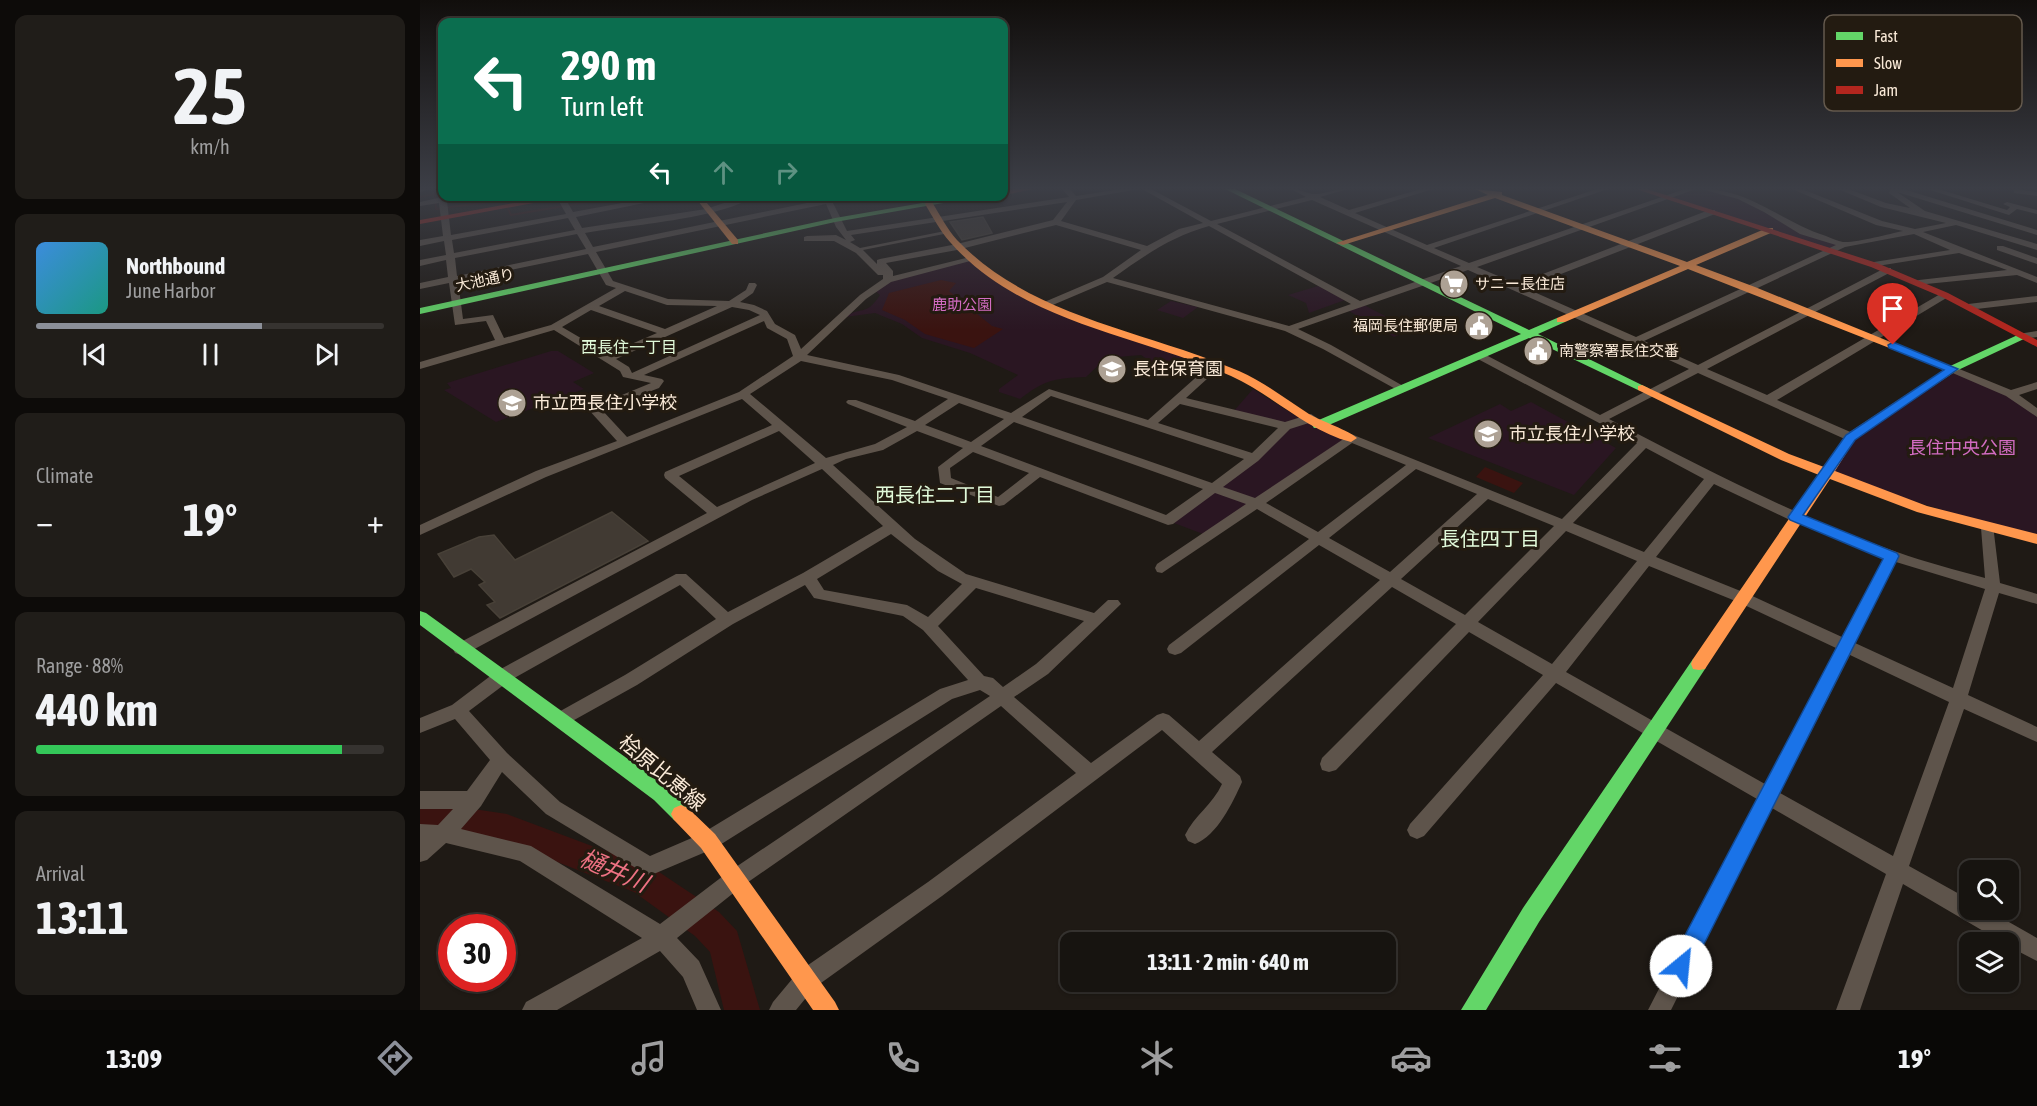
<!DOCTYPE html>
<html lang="en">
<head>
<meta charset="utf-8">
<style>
  :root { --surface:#171410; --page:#201d19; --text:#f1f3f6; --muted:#9e9e9f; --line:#363330; --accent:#8c9099 }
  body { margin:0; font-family:"Asap Condensed","Noto Sans JP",sans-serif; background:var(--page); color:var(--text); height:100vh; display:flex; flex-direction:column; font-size:22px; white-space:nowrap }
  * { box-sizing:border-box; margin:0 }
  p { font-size:20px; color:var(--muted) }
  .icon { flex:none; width:33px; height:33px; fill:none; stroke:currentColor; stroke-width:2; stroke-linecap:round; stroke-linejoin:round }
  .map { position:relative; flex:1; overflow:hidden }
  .drawer { display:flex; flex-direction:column; gap:15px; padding:15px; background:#0d0b09; width:420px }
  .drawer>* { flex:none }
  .hud { position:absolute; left:18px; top:18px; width:570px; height:183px; border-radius:12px; box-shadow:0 2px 4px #0004,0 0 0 2px var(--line); background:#0b6e4f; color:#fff; overflow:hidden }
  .fabs { position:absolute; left:1539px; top:860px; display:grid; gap:12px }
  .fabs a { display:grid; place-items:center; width:60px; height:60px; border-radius:12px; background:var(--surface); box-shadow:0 2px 4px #0004,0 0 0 2px var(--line); font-size:30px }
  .speed { position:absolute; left:18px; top:914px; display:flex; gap:12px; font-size:30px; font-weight:700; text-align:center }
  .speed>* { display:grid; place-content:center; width:78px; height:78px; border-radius:50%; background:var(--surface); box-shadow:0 2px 4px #0004,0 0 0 2px var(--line); line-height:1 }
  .speed .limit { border:9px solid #d22; background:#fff; color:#111 }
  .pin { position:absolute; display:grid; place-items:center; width:51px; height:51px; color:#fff; margin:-62px -26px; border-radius:50% 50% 50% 0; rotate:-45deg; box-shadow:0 0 6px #0007 }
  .pin .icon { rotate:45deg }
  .me { position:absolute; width:66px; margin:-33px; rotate:28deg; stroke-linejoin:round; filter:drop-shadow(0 0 4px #0008) }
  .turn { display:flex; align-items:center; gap:21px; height:126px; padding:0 24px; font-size:27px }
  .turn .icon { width:78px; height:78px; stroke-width:2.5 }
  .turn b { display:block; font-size:42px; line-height:51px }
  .lanes { display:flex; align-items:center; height:57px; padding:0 24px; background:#0003; justify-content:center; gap:30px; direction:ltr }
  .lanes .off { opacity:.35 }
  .big { font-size:45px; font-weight:700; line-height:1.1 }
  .drawer .widget { flex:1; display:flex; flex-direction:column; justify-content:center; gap:9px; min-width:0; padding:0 21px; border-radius:12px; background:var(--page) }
  .drawer .dial { align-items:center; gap:0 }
  .dial b { font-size:78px; line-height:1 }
  .song { display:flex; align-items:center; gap:18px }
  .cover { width:72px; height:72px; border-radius:9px; background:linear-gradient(135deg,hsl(210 70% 55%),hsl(170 70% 35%)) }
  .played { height:6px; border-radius:3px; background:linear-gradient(90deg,var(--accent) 65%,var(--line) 65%) }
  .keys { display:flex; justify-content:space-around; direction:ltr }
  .heat { display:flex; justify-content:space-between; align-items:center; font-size:33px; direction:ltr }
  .charge { height:9px; border-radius:4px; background:linear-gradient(90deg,#34c759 88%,var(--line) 0) }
  .trip { position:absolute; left:640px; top:932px; width:336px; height:60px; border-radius:12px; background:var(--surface); box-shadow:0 2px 4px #0004,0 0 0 2px var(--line); font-weight:700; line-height:60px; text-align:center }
  .menu { display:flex; height:96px; justify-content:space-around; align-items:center; background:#090806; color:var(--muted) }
  .menu .icon { width:42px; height:42px }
  .menu .on { color:var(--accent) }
  .menu b { font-size:27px; color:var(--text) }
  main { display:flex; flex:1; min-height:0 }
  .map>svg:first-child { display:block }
</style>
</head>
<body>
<main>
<section class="drawer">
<div class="widget dial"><b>25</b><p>km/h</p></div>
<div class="widget">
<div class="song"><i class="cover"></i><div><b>Northbound</b><p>June Harbor</p></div></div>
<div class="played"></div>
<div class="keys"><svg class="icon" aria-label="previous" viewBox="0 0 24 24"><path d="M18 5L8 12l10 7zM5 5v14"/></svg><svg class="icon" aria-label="pause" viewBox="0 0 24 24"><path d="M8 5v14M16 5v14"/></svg><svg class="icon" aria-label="next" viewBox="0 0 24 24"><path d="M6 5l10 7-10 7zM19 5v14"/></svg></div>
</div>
<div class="widget"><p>Climate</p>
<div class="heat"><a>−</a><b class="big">19°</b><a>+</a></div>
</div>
<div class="widget"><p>Range · 88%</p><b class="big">440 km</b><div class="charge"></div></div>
<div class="widget"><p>Arrival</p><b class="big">13:11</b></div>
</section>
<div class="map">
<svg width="1617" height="1010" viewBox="0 0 1617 1010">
  <rect width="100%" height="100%" fill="#1f1a15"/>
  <g fill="#2a1622">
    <path d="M1272,189C1313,189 1337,209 1371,226C1387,234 1406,239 1424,245L1413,250L1246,197Z"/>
    <path d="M550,260L625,305L795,366L784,377L742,369L721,355L686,358L666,377C635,378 624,380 600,399L579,392V389L598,375L550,353L502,338L482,324L455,313L425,317C440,306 446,317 460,295L453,289L465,282Z"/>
    <polygon points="898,286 925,300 889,313 886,303 868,295"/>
    <polygon points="751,301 778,307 763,318 737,310"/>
    <polygon points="944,305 992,330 974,337 929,311"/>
    <polygon points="131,351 138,351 174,373 153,382 164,389 76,422 24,390 31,388 27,383"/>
    <polygon points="1532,369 1569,384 1617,413 1617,539 1405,474 1431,437"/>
    <polygon points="833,389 881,419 865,424 813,412"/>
    <polygon points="1111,402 1196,448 1154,495 1008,438 1080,404 1091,411"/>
    <polygon points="887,421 924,440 783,534 754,523 868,427"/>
  </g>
  <g fill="#3a1310">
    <polygon points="521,280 536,283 529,291 572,326 583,329 554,348 505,334 485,320 462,310 469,293"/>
    <polygon points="1065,467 1103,483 1094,493 1056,477"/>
  </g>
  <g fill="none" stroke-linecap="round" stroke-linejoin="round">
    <polyline stroke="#3a1310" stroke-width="2" points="0,197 15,194 16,209 84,200 91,215 203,196"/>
    <polygon fill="#3a1310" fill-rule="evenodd" points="0,801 87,814 236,870 299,912 317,931 340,1010 304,1010 290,952 275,936 214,892 86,842 0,829"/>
  </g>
  <g fill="#413a33" stroke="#484138" stroke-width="1.5">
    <polygon points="563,217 572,233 542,240 530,222"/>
    <polygon points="192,512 228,541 80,618 67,605 75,602 59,585 65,582 51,569 34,577 18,554 59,537 74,535 95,560"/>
  </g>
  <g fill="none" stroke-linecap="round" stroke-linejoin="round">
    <g fill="#5e544b" fill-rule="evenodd">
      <polygon points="0,189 10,189 0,192"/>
      <path d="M17,189H22V196H46L27,201L31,235L146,214L136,196H144L153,212L240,196H258L156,217L162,228L286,209L325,196H335C300,219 209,225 165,233L173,247L421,196H437L413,203L427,231L649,197L642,189H650L656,196L701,189H719L656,200L641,221L727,246L759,229L783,223L722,189H731L791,221L886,197L871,189C880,189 889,195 897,194C907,193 916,189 928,189L900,197L929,210L1001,189H1013L935,213L1007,245L1177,189H1188L1014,248L1049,263L1265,189H1276L1057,267L1097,284L1289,210H1295V214L1105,288L1216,337L1416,245L1380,234L1344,212L1318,199L1281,189C1331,189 1361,222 1406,236C1411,238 1418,241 1423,242C1436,243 1469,234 1483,231L1456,225L1372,189H1382L1462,221L1495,229L1526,223L1461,207L1418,189H1428L1466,203L1490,208L1469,193L1471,189H1483L1617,230V235L1477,192L1505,211L1617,244V250L1536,225L1503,232L1617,277V283L1597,275L1496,285V281L1499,280L1587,270L1539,253L1451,267V263L1454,262L1530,250L1494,234L1425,247L1224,341L1278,365L1465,268H1471V272L1287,369L1347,395L1522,293H1528V297L1357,400L1435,434L1437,437L1435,440H1427L1278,373L1189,419C1283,468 1377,517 1477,552C1505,562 1536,570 1565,578L1561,528L1568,523L1573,525L1580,583L1617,594V604L1579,593L1548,695L1617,727V742L1544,709L1489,866L1550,900V909H1566L1617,938V961L1588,946V942H1582L1483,884L1440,1010H1416L1466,874L1352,808L1251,1010H1228L1337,799L1136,683L1004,836L997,839L990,836L987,830L990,824L1123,675L1049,632L916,770L909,772L902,770L900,764L902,758L1036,624L972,587L792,752L820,776L822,782C813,802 797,836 775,844L768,841L765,835C774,816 793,804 802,784L742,730L522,896L394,988L376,1010H349L353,1002L378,972L508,882L656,773L581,706L321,887L257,938L279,961L301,1010H277L263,977L240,951L137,1010H102L106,1002L222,938L100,861L26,843L7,860L0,862V824L18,825L33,809H0V791H47L70,760L35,719L0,733V718L32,705L77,671L256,574H266L308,612L383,573L463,526L402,469L332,500L47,653L41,655L35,653L33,649L35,645L287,513L245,478L244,475L245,472L352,425L322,399L126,477L0,535V525L116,471L197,441L168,409L231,383L203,377L200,371L134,330L0,369V362L75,340L66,321L35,325L29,283L0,289V283L28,277L26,260L0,266V260L26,255L24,241L0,246V240L23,236L19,203L0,206V202L18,198ZM892,200L1041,266L940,301L797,224ZM647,202L633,220L537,244L460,259L457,260V264L443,250L529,233L525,231L440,248L430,242L435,240L431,235ZM406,204L416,227L426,240L416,235L387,236L384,237V241H414L436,253L458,275H463V279L440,295L381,349L375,335L355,324L347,311L334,305L320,302L333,293L337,285L335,283H329L326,290L309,301L248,299L193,281L176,252ZM148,218L155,230L34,253L32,240ZM636,225L721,250L683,277L622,303V307H628L687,282L865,331L903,349L981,392L985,391V387L911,345L878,329L1048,270L1269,369L1180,415L1064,354H1056V358L1217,443L1142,519L931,434L835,498L803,487L838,461L870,429L895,421L897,418L891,414L865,422L766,398L799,368L800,366L795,363L791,364L728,420L629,389L591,413L479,375L387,355L446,299L471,282L554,260L550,257L473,276V271L466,263L537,250ZM789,226L931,304L869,326L693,278C724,256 752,236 789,226ZM157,234L166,249L37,276L35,258ZM168,254L186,285L196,288L131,325L84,338L73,315L43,319L38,281ZM205,291L247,305L297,306L245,329L179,306ZM312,307L329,310L340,315L212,373L209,367L196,359ZM171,310L237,333L188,354L142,327ZM344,321L347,328L367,339L373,356L319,392L207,437L182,410L239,388L244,381L242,379L224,375ZM381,361L472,380L528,399L495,421L436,400H428L426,402L428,404L487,427L455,444L406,458L330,394ZM631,396L824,459L792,483L602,417ZM539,403L584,419L551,442L505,425ZM760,404L858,428L832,453L738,423ZM594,422L783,489L746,515L561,446ZM359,431L395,463L297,507L259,476ZM497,431L543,448L518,467L520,483L579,506L584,505L620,477L748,525L753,524L795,493L826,504L737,564L735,568L737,572L742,573L837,509L889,539L749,645L747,649L749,653L755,655L761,653L899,545L960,580L779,741L749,715L743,713L737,715L671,763L594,697L628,674L701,604L698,600H688L674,613L546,574L495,539L413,465L426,459L463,450ZM932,443L986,465L898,532L846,503ZM1226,448L1284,479L1224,552L1153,523ZM553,452L609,473L578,497L531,478L530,468ZM996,469L1057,494L970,572L909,538ZM1294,484L1370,520L1464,558L1422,637L1328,594L1236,557ZM1068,499L1134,526L1045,615L981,579ZM1146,531L1217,561L1132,664L1058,622ZM471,534L518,571L542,584L508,617L487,605L404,590L397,579ZM1476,562L1565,589L1533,688L1435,643ZM1229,566L1318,602L1416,648L1345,784L1146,672ZM260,585L296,619L205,675L135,714L132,719L135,724L141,726L147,724L217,685L313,624L385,585L394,598L483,616L503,630L548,680L520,689L281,834L230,856L140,802L87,753L49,711L89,681ZM556,588L664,621L616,664L583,687L573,678L564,676L518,626ZM1430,655L1529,702L1473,856L1360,793ZM560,690L570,696L307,873L240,924L111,846L41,829L61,806L82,772L126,814L229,876L295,848L532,699Z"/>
      <polygon points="1507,189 1518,189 1587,210 1590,207 1583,204 1587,202 1617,210 1617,214 1597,209 1589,215"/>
      <polygon points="1594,189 1617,192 1617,196 1594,193"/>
      <polygon points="1577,246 1583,246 1617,258 1617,264 1577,250"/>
      <polygon points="1617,296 1617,302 1548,310 1543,307 1548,304"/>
      <polygon points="1617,331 1617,337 1602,339 1597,336 1598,334"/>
      <polygon points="1532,366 1591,390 1617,382 1617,389 1599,395 1617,408 1617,417 1586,396 1528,371 1528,367"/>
    </g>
    <g fill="#63d668" fill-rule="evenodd">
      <polygon points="805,189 815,189 1109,330 1137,318 1145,318 1145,322 1118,334 1228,388 1222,391 1218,390 1109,338 902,428 894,428 892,425 894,422 1101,334"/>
      <polygon points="543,196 563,196 415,222 0,314 0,308 415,218"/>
      <polygon points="1602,333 1607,336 1606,338 1536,371 1503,393 1495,393 1493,391 1528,367"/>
      <polygon points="0,611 6,613 248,788 268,808 271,814 268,820 261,823 254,820 234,800 0,625"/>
      <polygon points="1279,658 1285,659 1287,664 1285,669 1119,922 1066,1010 1041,1010 1103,908 1273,659"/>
    </g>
    <g fill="#ff974d" fill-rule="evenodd">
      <polygon points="1055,189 1082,192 1082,195 1267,262 1347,228 1353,228 1353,232 1276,265 1335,287 1537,369 1536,371 1528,371 1268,269 1145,322 1137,322 1137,318 1260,266 1075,198 923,245 916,243 1068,195"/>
      <polygon points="274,196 281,196 318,240 318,244 312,244"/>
      <path d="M506,202H512C520,215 527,229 537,240C612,318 724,330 819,371C844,382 866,399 889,414C901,421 930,431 937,438L931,442C886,430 853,395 811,376C718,335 601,323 530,242C520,231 513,217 505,204Z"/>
      <polygon points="1222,385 1369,454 1404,467 1427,434 1495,389 1503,389 1503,393 1435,439 1415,471 1507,506 1617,534 1617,544 1497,512 1410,479 1285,669 1279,670 1273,669 1271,664 1273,659 1399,475 1361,460 1218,390 1218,386"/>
      <polygon points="261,805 268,808 295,834 415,1002 419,1010 393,1010 281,848 254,820 251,814 254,808"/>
    </g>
    <g fill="#b3261e" fill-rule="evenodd">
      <polygon points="596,189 614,189 584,195 584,191"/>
      <polygon points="1216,189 1227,189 1457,263 1528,293 1617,340 1617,347 1522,297 1451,267"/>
      <polygon points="132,196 151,196 0,224 0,220"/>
    </g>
  </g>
  <linearGradient id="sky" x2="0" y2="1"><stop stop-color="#110e0c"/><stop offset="0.57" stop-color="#3c3e46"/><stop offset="1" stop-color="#3c3e46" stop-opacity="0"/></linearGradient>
  <rect width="1617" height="330" fill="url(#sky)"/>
  <polygon fill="#1a73e8" stroke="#114b97" stroke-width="1.5" points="1473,342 1538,369 1435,440 1383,515 1477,553 1479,556 1269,974 1261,978 1253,974 1249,966 1253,958 1463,559 1370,520 1368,517 1426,435 1524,370 1469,348 1468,345"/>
  <defs>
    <g id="supermarket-disc" transform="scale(1.5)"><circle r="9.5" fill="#ada194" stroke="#231b11"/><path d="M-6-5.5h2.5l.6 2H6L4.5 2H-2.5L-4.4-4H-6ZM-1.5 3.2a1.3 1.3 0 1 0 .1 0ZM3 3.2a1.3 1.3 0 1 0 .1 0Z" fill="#fff"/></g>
    <g id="civic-disc" transform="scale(1.5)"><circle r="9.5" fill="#ada194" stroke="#231b11"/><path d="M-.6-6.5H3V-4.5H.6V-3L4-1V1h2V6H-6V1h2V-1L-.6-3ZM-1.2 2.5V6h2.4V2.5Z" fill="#fff"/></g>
    <g id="school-disc" transform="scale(1.5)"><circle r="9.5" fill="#ada194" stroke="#231b11"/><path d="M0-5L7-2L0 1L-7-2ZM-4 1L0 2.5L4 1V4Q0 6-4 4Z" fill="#fff"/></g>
  </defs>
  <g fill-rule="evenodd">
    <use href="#supermarket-disc" x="1034" y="284"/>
    <use href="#civic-disc" x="1059" y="326"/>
    <use href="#civic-disc" x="1118" y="351"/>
    <use href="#school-disc" x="692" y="369"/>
    <use href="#school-disc" x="92" y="403"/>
    <use href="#school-disc" x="1068" y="434"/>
  </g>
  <g text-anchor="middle" stroke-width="6" stroke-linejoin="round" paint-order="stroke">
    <g font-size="15" fill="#faead8" stroke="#231b11">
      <text transform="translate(65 280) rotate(-12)" y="5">大池通り</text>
    </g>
    <g font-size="15" fill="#faead8" stroke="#231b11" text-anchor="start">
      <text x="1055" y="289">サニー長住店</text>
      <text x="1038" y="331" text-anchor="end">福岡長住郵便局</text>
      <text x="1139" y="356">南警察署長住交番</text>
    </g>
    <g font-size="15" fill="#d26cc2" stroke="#231b11">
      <text x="542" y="310">鹿助公園</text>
    </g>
    <g font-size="16" fill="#e1fada" stroke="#231b11">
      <text x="209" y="353">西長住一丁目</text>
    </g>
    <g font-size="18" fill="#faead8" stroke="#231b11" text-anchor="start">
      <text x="713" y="375">長住保育園</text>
      <text x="113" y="409">市立西長住小学校</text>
      <text x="1089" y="440">市立長住小学校</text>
    </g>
    <g font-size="18" fill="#d26cc2" stroke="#231b11">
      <text x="1542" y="454">長住中央公園</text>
    </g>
    <g font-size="20" fill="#e1fada" stroke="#231b11">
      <text x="515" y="502">西長住二丁目</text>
      <text x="1070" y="546">長住四丁目</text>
    </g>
    <g font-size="21" fill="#faead8" stroke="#231b11">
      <text transform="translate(242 773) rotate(40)" y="7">桧原比恵線</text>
    </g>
    <g font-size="24" font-style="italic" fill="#ee7283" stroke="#231b11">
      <text transform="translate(194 871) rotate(23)" y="8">樋井川</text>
    </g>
  </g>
  <rect x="1404" y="15" width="198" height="96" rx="9" fill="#231b11" stroke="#64594d" stroke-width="1.5"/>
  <rect x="1416" y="32" width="27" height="8" fill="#63d668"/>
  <rect x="1416" y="59" width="27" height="8" fill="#ff974d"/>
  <rect x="1416" y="86" width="27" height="8" fill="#b3261e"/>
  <g font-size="16" fill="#faead8">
    <text x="1454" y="42">Fast</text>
    <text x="1454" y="69">Slow</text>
    <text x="1454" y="96">Jam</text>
  </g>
</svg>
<div class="fabs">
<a><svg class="icon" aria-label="search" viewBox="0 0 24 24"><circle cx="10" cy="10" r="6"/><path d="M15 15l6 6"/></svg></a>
<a><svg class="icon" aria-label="layers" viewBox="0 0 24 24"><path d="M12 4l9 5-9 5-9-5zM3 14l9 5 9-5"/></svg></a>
</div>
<div class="speed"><div class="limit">30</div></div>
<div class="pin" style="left:1473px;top:345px;background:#d93025"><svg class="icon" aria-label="arrive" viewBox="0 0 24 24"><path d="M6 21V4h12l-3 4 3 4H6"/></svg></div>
<svg class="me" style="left:1261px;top:966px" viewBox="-20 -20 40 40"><circle r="19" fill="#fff"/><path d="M0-13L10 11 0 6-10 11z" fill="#1a73e8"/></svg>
<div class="trip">13:11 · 2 min · 640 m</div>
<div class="hud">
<div class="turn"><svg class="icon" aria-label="left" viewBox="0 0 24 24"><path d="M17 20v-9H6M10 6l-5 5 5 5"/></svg><div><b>290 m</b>Turn left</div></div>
<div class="lanes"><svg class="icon" aria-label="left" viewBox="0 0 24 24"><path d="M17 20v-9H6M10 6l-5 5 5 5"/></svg><svg class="icon off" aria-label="ahead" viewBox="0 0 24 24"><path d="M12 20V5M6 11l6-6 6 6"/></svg><svg class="icon off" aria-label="right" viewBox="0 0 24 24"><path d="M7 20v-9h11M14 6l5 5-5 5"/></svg></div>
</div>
</div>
</main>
<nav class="menu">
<b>13:09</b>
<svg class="icon on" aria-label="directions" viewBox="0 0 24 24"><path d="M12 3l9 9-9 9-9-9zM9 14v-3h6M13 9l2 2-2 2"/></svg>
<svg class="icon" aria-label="music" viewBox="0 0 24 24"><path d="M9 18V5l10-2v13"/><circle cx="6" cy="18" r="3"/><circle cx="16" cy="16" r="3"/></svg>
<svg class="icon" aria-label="phone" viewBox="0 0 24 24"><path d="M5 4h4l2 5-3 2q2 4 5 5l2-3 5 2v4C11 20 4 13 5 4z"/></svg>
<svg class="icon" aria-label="climate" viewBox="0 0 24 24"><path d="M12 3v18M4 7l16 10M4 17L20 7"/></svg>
<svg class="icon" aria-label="car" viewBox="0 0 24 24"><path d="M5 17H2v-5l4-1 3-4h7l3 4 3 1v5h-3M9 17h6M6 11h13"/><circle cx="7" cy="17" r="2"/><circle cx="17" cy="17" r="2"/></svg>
<svg class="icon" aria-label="filters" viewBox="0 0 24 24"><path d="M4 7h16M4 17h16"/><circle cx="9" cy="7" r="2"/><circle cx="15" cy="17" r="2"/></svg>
<b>19°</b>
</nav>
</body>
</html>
